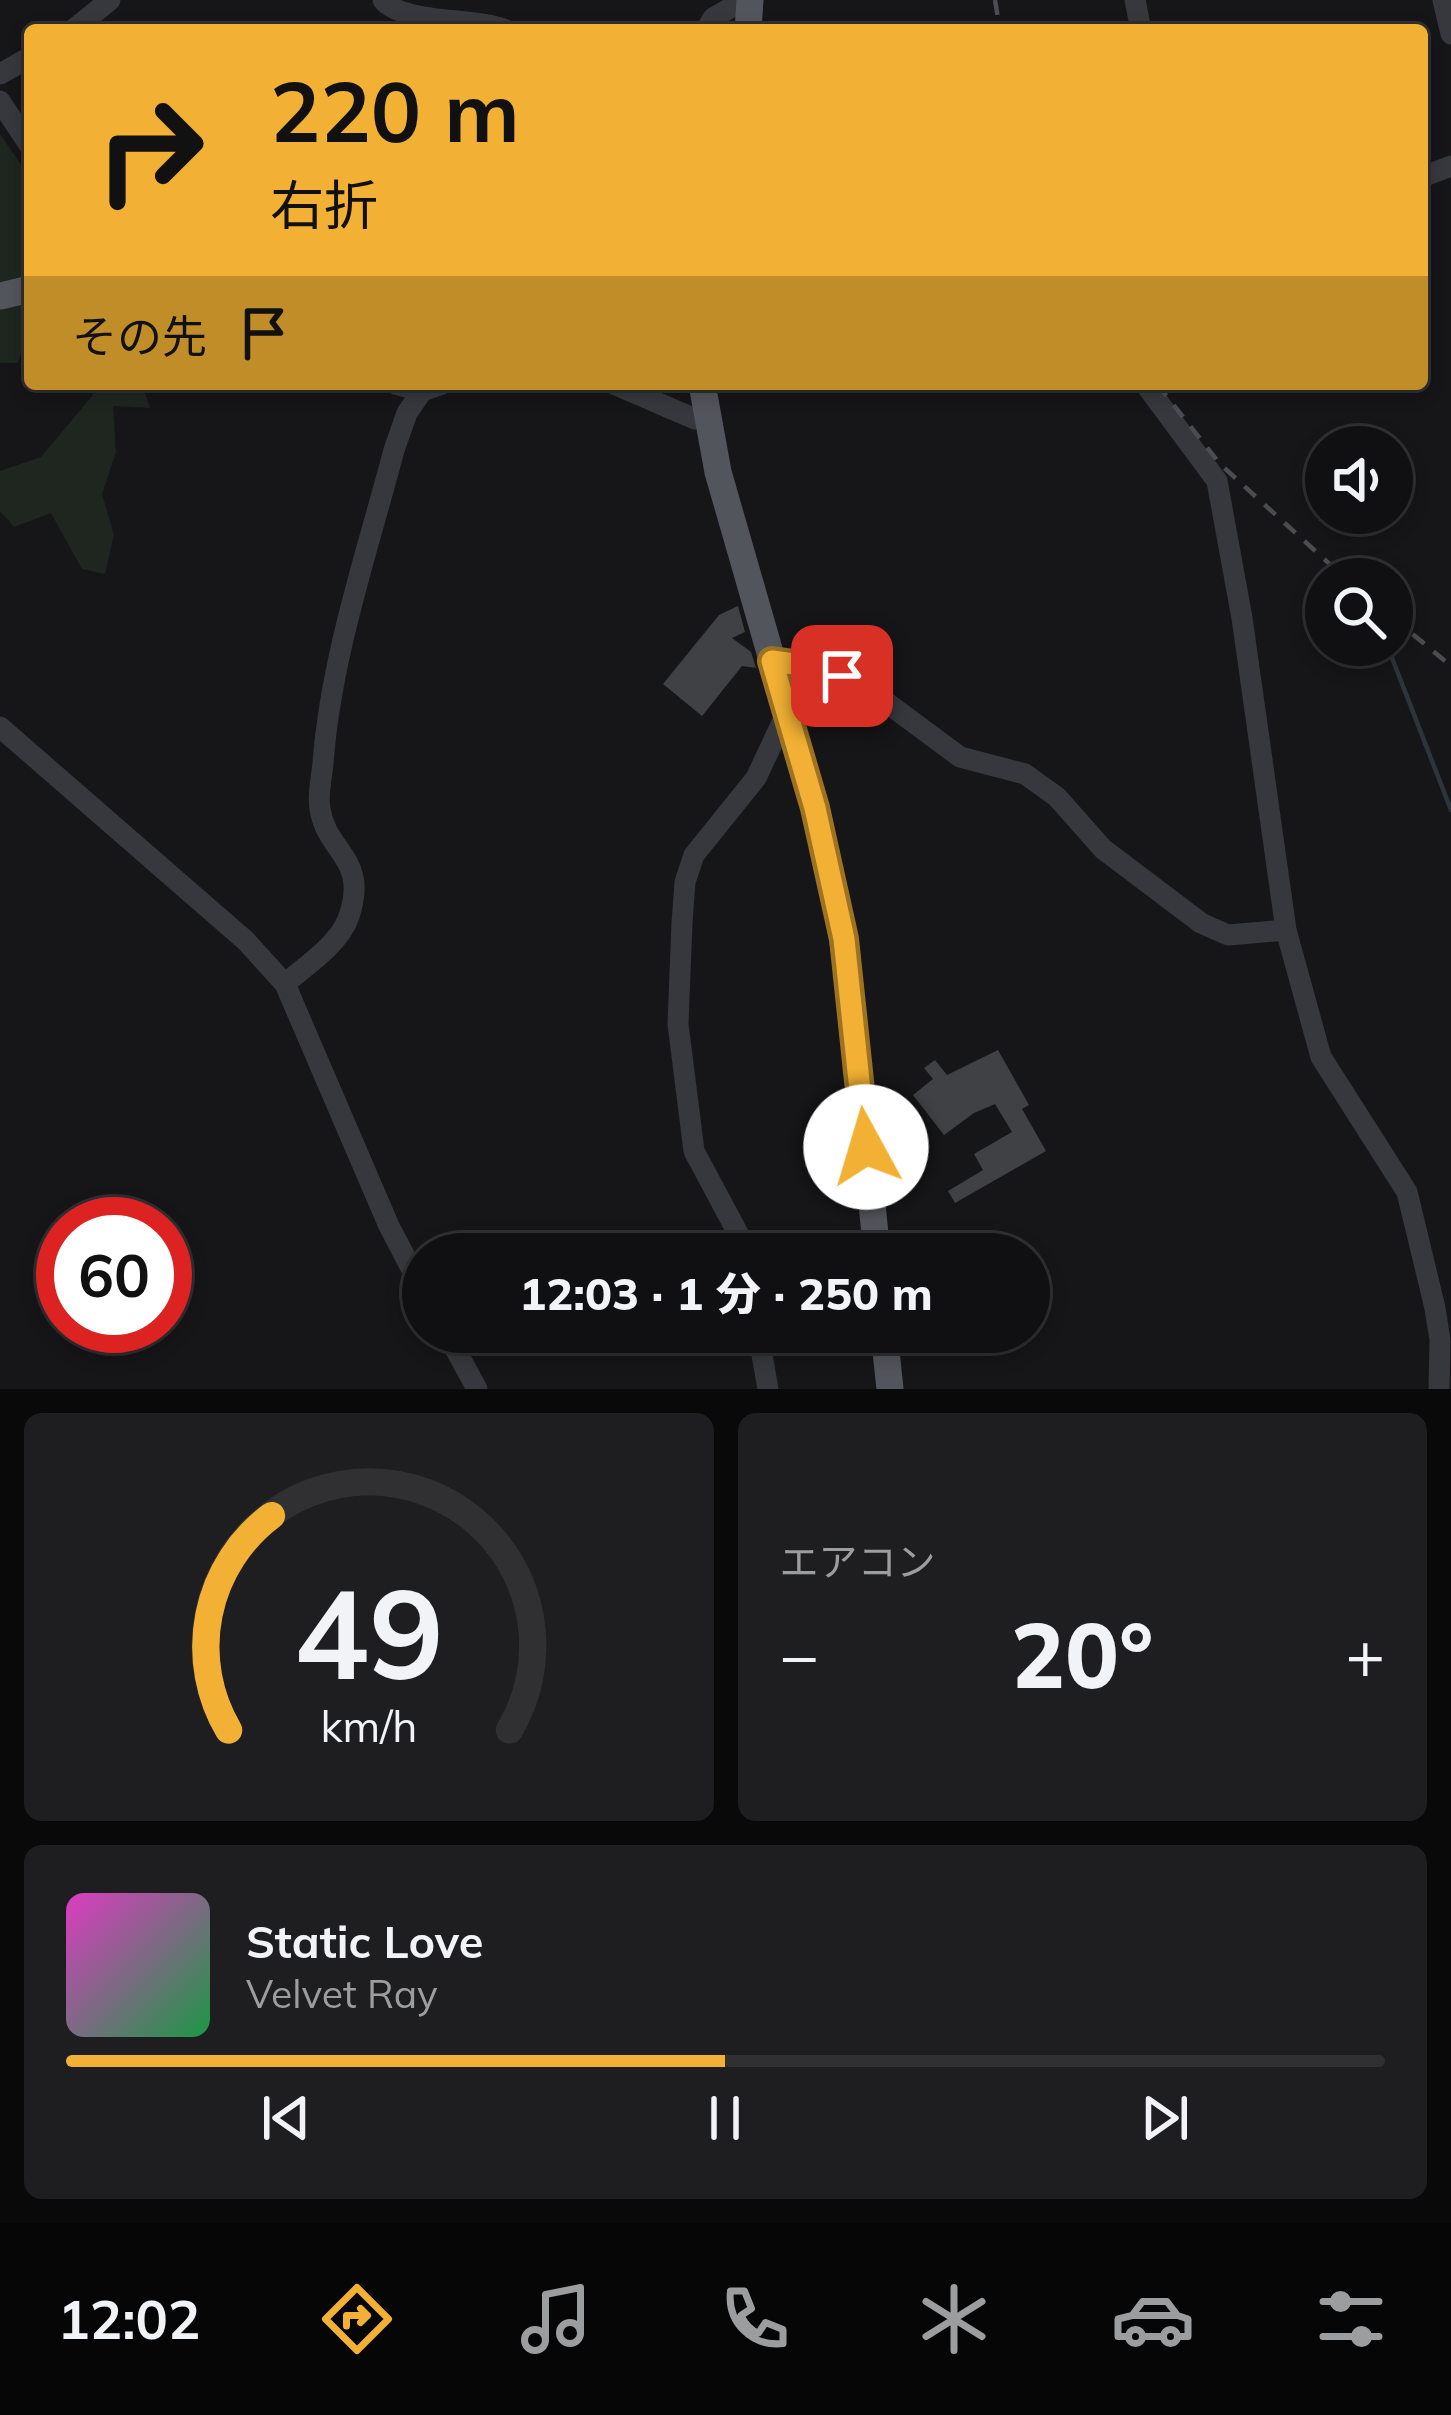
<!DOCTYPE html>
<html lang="ja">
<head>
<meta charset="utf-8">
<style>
  :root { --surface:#101012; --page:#1e1e20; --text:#f1f3f6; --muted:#9c9d9f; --line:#303032; --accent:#f2b134 }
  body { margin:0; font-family:Mulish,"Noto Sans JP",sans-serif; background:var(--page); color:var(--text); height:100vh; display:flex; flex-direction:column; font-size:45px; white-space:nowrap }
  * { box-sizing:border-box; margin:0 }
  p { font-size:39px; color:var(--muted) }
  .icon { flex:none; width:66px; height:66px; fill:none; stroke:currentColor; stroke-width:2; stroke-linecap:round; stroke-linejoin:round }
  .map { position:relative; height:1389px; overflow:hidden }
  .sheet { display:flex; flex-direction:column; gap:24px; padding:24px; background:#09090a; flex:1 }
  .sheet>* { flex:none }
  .hud { position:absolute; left:24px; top:24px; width:1404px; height:366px; border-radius:12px; box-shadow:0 6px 18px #0003,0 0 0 3px var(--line); background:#f2b134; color:#111; overflow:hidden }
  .buttons { position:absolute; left:1305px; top:426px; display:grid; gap:24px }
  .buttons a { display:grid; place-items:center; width:108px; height:108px; border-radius:50%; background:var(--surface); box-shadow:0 6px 18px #0003,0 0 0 3px var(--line); font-size:60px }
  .speed { position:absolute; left:36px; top:1197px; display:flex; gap:24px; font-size:60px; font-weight:700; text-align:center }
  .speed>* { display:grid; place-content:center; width:156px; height:156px; border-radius:50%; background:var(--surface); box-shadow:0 6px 18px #0003,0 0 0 3px var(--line); line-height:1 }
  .speed .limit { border:18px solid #d22; background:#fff; color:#111 }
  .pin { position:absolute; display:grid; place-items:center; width:102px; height:102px; color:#fff; margin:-51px; border-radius:24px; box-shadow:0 6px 18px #0006 }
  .me { position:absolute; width:132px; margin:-66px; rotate:354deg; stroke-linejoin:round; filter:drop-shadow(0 0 9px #0008) }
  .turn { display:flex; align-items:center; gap:42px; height:252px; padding:0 48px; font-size:54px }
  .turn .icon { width:156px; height:156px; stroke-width:2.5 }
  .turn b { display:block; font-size:84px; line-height:102px }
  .then { display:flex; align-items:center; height:114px; padding:0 48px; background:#0003; gap:24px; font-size:45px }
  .big { font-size:90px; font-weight:800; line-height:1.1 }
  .sheet .widget { flex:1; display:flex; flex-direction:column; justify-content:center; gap:18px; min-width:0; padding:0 42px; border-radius:18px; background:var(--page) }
  .sheet .dial { align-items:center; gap:0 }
  .dial svg { height:312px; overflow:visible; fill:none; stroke:var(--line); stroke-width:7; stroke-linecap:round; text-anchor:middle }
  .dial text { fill:var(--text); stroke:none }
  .song { display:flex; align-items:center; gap:36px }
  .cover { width:144px; height:144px; border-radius:18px; background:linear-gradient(135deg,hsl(310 70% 55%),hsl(140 70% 35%)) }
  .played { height:12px; border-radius:6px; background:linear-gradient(90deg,var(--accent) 50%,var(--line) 50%) }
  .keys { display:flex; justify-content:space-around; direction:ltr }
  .heat { display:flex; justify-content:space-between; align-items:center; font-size:66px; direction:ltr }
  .sheet .tiles { flex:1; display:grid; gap:24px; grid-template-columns:1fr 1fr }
  .widget:last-child { grid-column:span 2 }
  .trip { position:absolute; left:402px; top:1233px; width:648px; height:120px; border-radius:60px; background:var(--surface); box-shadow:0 6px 18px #0003,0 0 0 3px var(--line); font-weight:800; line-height:120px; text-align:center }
  .tab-bar { display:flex; height:192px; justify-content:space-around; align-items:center; background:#060607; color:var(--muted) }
  .tab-bar .icon { width:84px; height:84px }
  .tab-bar .current { color:var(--accent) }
  .tab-bar b { font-size:54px; color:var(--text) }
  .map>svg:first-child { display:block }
</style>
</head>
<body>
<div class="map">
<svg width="1451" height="1389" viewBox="0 0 1451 1389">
  <rect width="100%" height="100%" fill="#161618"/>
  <g fill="#1e261f">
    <polygon points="0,134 30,178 30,320 18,363 0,363"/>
    <polygon points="90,384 142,384 150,408 113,406 116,452 102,494 114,535 105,574 82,569 51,513 14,527 0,511 0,471 41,457 93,395"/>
  </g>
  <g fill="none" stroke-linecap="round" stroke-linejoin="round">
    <polyline stroke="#2c353c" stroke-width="4.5" points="1387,645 1451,810"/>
  </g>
  <g fill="#404145">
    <polygon points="738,606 745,632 732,638 751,652 756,668 742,666 702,716 663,684 719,615"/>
    <polygon points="998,1050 1029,1105 1022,1109 1046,1151 955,1203 948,1191 983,1170 974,1154 1012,1132 995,1104 974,1113 944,1135 913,1095 933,1079 924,1068 935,1060 947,1075"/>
  </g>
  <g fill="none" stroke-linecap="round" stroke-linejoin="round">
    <g stroke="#37383d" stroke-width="21">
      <path d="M383,0C402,24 475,17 506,30"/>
      <polyline points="1135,0 1141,30"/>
      <polyline points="1443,0 1451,34"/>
      <polyline points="73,30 110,0"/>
      <polyline points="706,30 713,18 744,0"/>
      <polyline points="0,74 30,57"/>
      <polyline points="0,101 30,146"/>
      <polyline points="1422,177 1451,166"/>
      <polyline points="395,384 422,391 442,384"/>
      <polyline points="614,384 695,419 705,418"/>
      <polyline points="1145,384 1217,481 1242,618 1286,930 1321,1057 1407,1192 1435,1308 1440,1340 1439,1389"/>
      <polyline points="772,661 810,666 842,676 871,691 960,757 1025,774 1057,797 1103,849 1201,923 1228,935 1286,930"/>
      <polyline points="0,727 246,941 285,984 389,1226 423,1291"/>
      <path d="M285,984C305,966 338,945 348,919C370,858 327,854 320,809C317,795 322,777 323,763C331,657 367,553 394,450L407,413L422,391"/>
      <polyline points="749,1254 694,1151 678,1024 682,923 685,882 694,855 756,778 787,712"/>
      <polyline points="446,1332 477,1389"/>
      <polyline points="758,1332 768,1389"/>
    </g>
    <g stroke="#53555c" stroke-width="27">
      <polyline points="748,30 750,0"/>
      <polyline points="0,296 30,289"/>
      <polyline points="702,384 718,472 815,809 836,899 850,986 877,1254"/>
      <polyline points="884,1332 890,1389"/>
    </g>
    <g stroke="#4a4c52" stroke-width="4.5" stroke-dasharray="15 12" stroke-linecap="butt">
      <polyline points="995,0 1000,30"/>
      <polyline points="1157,384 1220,464 1346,579"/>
      <polyline points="1392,617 1451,666"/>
    </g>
  </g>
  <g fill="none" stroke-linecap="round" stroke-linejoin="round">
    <g stroke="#9d7322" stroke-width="30">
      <polyline id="route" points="842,676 810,666 772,661 815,808 844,939 866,1147"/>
    </g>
    <use href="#route" stroke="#f2b134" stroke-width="21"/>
  </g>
</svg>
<div class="buttons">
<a><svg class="icon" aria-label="sound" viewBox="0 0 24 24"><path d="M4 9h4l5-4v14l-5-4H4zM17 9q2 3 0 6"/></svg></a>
<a><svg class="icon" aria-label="search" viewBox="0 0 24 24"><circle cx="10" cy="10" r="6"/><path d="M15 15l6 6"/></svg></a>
</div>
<div class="speed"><div class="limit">60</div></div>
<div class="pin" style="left:842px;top:676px;background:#d93025"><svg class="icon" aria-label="arrive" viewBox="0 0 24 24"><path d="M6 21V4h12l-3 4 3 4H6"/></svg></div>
<svg class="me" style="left:866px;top:1147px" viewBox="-20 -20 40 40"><circle r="19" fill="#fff"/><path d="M0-13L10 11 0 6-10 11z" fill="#f2b134"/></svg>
<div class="trip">12:03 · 1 分 · 250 m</div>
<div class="hud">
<div class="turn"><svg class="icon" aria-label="right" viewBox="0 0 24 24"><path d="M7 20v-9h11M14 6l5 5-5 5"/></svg><div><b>220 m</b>右折</div></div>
<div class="then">その先<svg class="icon" aria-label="arrive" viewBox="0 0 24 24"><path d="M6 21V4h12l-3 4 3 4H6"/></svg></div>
</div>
</div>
<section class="sheet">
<div class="tiles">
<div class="widget dial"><svg viewBox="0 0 100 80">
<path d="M14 69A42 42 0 1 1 86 69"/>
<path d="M14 69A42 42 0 0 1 25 14" stroke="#f2b134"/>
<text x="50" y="56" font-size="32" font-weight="700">49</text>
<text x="50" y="72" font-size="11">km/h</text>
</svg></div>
<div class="widget"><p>エアコン</p>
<div class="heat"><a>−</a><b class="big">20°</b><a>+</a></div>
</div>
<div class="widget">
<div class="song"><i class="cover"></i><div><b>Static Love</b><p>Velvet Ray</p></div></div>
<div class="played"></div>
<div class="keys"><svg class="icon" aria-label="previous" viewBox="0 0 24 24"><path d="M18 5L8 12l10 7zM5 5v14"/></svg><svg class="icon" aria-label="pause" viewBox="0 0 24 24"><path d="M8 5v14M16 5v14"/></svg><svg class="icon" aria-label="next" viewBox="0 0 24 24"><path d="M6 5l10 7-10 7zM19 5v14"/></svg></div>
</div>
</div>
</section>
<nav class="tab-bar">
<b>12:02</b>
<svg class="icon current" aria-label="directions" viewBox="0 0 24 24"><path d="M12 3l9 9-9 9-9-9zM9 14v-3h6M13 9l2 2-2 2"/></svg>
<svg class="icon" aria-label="music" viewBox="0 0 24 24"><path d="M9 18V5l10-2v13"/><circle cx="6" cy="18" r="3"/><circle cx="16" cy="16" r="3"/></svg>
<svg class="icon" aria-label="phone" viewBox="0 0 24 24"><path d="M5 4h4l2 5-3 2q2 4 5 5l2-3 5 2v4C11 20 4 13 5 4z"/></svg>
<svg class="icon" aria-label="climate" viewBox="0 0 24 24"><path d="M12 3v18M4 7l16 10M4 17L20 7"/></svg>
<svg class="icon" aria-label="car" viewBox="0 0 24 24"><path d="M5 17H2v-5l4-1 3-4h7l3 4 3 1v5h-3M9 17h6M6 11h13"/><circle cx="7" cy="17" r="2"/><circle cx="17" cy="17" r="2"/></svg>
<svg class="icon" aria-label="filters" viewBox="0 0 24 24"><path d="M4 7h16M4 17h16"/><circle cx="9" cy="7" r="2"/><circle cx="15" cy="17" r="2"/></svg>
</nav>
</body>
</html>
